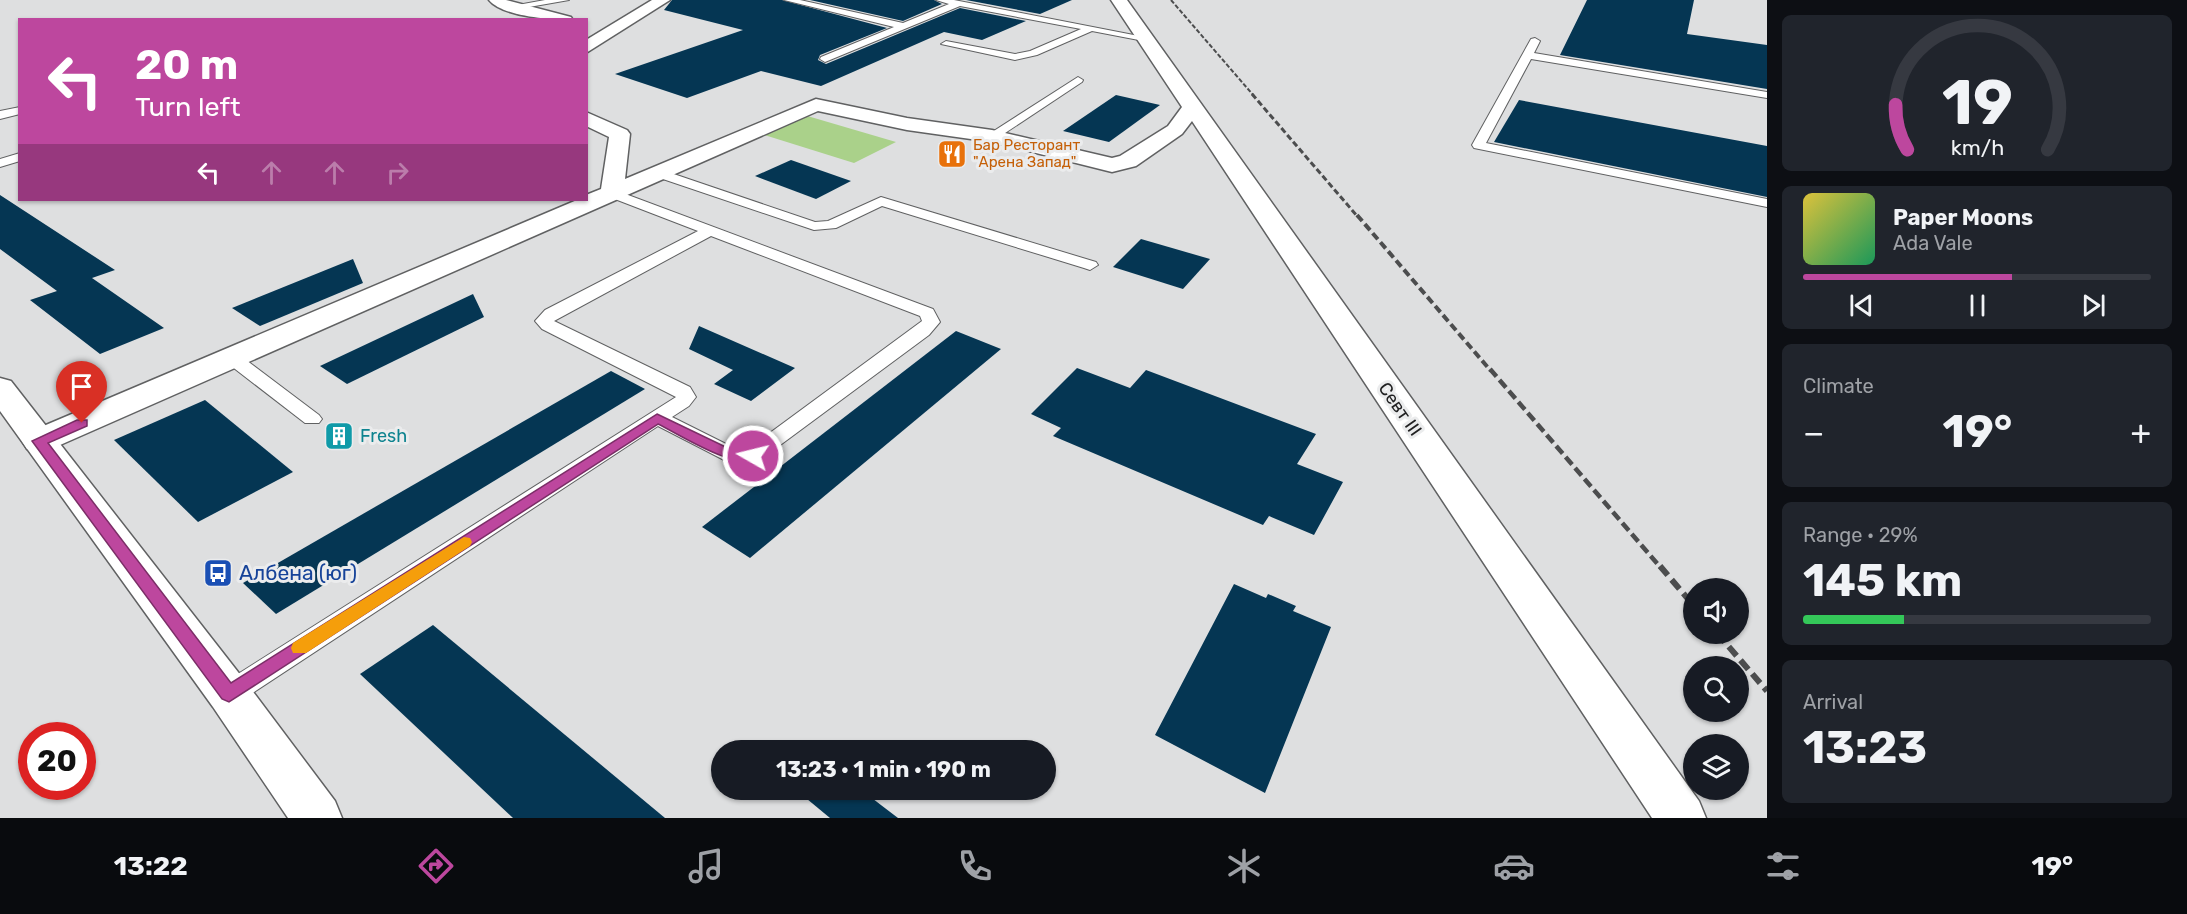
<!DOCTYPE html>
<html lang="en">
<head>
<meta charset="utf-8">
<style>
  :root { --surface:#171b24; --page:#20242c; --text:#f1f3f6; --muted:#9ea1a6; --line:#363941; --accent:#bd479e }
  body { margin:0; font-family:Rubik,sans-serif; background:var(--page); color:var(--text); height:100vh; display:flex; flex-direction:column; font-size:22px; white-space:nowrap }
  * { box-sizing:border-box; margin:0 }
  p { font-size:20px; color:var(--muted) }
  .icon { flex:none; width:33px; height:33px; fill:none; stroke:currentColor; stroke-width:2; stroke-linecap:round; stroke-linejoin:round }
  .map { position:relative; flex:1; overflow:hidden }
  .details { display:flex; flex-direction:column; gap:15px; padding:15px; background:#0d0f14; width:420px }
  .details>* { flex:none }
  .top-card { position:absolute; left:18px; top:18px; width:570px; height:183px; border-radius:0px; box-shadow:0 2px 4px #0004; background:#bd479e; color:#fff; overflow:hidden }
  .controls { position:absolute; left:1683px; top:578px; display:grid; gap:12px }
  .controls a { display:grid; place-items:center; width:66px; height:66px; border-radius:50%; background:var(--surface); box-shadow:0 2px 4px #0004; font-size:30px }
  .speed { position:absolute; left:18px; top:722px; display:flex; gap:12px; font-size:30px; font-weight:700; text-align:center }
  .speed>* { display:grid; place-content:center; width:78px; height:78px; border-radius:50%; background:var(--surface); box-shadow:0 2px 4px #0004; line-height:1 }
  .speed .limit { border:9px solid #d22; background:#fff; color:#111 }
  .pin { position:absolute; display:grid; place-items:center; width:51px; height:51px; color:#fff; margin:-62px -26px; border-radius:50% 50% 50% 0; rotate:-45deg; box-shadow:0 0 6px #0007 }
  .pin .icon { rotate:45deg }
  .me { position:absolute; width:66px; margin:-33px; rotate:278deg; stroke-linejoin:round; filter:drop-shadow(0 0 4px #0008) }
  .turn { display:flex; align-items:center; gap:21px; height:126px; padding:0 18px; font-size:27px }
  .turn .icon { width:78px; height:78px; stroke-width:2.5 }
  .turn b { display:block; font-size:42px; line-height:51px }
  .lanes { display:flex; align-items:center; height:57px; padding:0 18px; background:#0003; justify-content:center; gap:30px; direction:ltr }
  .lanes .off { opacity:.35 }
  .big { font-size:45px; font-weight:700; line-height:1.1 }
  .details .widget { flex:1; display:flex; flex-direction:column; justify-content:center; gap:9px; min-width:0; padding:0 21px; border-radius:9px; background:var(--page) }
  .details .dial { align-items:center; gap:0 }
  .dial svg { height:156px; overflow:visible; fill:none; stroke:var(--line); stroke-width:7; stroke-linecap:round; text-anchor:middle }
  .dial text { fill:var(--text); stroke:none }
  .song { display:flex; align-items:center; gap:18px }
  .cover { width:72px; height:72px; border-radius:9px; background:linear-gradient(135deg,hsl(50 70% 55%),hsl(150 70% 35%)) }
  .played { height:6px; border-radius:3px; background:linear-gradient(90deg,var(--accent) 60%,var(--line) 60%) }
  .keys { display:flex; justify-content:space-around; direction:ltr }
  .heat { display:flex; justify-content:space-between; align-items:center; font-size:33px; direction:ltr }
  .charge { height:9px; border-radius:4px; background:linear-gradient(90deg,#34c759 29%,var(--line) 0) }
  .trip { position:absolute; left:711px; top:740px; width:345px; height:60px; border-radius:30px; background:var(--surface); box-shadow:0 2px 4px #0004; font-weight:700; line-height:60px; text-align:center }
  .tab-bar { display:flex; height:96px; justify-content:space-around; align-items:center; background:#090b0e; color:var(--muted) }
  .tab-bar .icon { width:42px; height:42px }
  .tab-bar .selected { color:var(--accent) }
  .tab-bar b { font-size:27px; color:var(--text) }
  main { display:flex; flex:1; min-height:0 }
  .map>svg:first-child { display:block }
</style>
</head>
<body>
<main>
<div class="map">
<svg width="1767" height="818" viewBox="0 0 1767 818">
  <rect width="100%" height="100%" fill="#dedfe0"/>
  <polygon fill="#aad18a" points="804,115 896,142 854,163 761,134"/>
  <g fill="#053653">
    <polygon points="672,0 782,0 887,28 820,55 818,60 826,64 960,8 1026,21 982,40 944,32 821,86 761,71 687,98 615,74 743,30 664,10"/>
    <polygon points="810,0 934,0 942,4 903,21"/>
    <polygon points="966,0 1072,0 1040,14"/>
    <polygon points="1587,0 1694,0 1687,34 1767,45 1767,89 1560,55"/>
    <polygon points="1116,95 1160,105 1109,142 1063,131"/>
    <polygon points="1519,100 1767,146 1767,197 1494,142"/>
    <polygon points="791,160 851,181 816,199 755,176"/>
    <polygon points="0,195 115,270 92,278 164,328 100,354 30,300 57,291 0,249"/>
    <polygon points="1141,239 1210,259 1183,289 1113,267"/>
    <polygon points="353,259 363,283 260,326 232,308"/>
    <polygon points="473,294 484,317 347,384 320,366"/>
    <polygon points="699,326 795,368 751,401 714,384 733,370 689,349"/>
    <polygon points="956,331 1001,349 750,558 702,527"/>
    <polygon points="1077,368 1130,388 1146,370 1316,434 1297,464 1343,482 1314,535 1269,516 1263,525 1053,436 1061,428 1031,414"/>
    <polygon points="611,371 645,389 276,614 243,583"/>
    <polygon points="205,400 293,472 198,522 114,440"/>
    <polygon points="1234,584 1266,598 1268,594 1296,606 1293,611 1331,627 1265,793 1155,735"/>
    <polygon points="433,625 665,818 513,818 360,674"/>
    <polygon points="795,789 860,789 898,818 830,818"/>
  </g>
  <g fill="none" stroke-linecap="round" stroke-linejoin="round">
    <g stroke="#606162" stroke-width="2">
      <g id="service">
        <polygon points="545,0 569,0 512,10 507,7"/>
        <polygon points="784,0 800,0 903,23 949,4 936,0 954,0 1149,38 1144,41 1092,31 1037,55 1015,60 941,44 946,41 1015,54 1030,51 1081,29 960,6 825,62 820,59 821,57 894,27"/>
        <polygon points="1535,38 1540,41 1534,53 1767,92 1767,98 1531,59 1486,143 1767,199 1767,207 1474,148 1472,145 1531,39"/>
        <polygon points="1078,77 1083,80 1082,82 996,139 988,139 986,136"/>
        <polygon points="20,107 20,114 0,119 0,111"/>
        <polygon points="20,153 20,161 0,167 0,159"/>
        <polygon points="659,169 815,222 828,221 881,197 1096,262 1098,265 1090,270 1084,268 882,206 836,228 814,230 654,176 652,173"/>
        <path d="M612,189L933,309L940,322L929,335L760,460L733,463L726,461L658,426L239,702L229,705L219,702L216,694L219,686L676,397L542,329L535,321L545,310L698,231L607,196V190ZM711,236L920,316L922,321L748,449H736L672,417L689,406L696,397L690,387L554,321Z"/>
        <polygon points="232,353 238,354 319,415 322,419 319,423 305,423 226,362 223,358"/>
      </g>
    </g>
    <g stroke="#606162" stroke-width="3">
      <g id="minor">
        <path d="M489,0H506L571,17L573,20C552,20 503,17 489,0Z"/>
        <polygon points="652,0 670,0 586,53 586,40"/>
        <polygon points="1111,0 1127,0 1699,801 1706,818 1652,818 1192,121 1182,134 1136,166 1112,172 992,142 907,130 818,111 51,449 39,452 27,449 22,441 27,433 577,200 586,200 586,195 601,189 609,137 586,126 586,112 627,130 630,134 625,179 816,99 907,118 992,130 1112,158 1120,156 1168,126 1182,107"/>
      </g>
    </g>
    <g stroke="#606162" stroke-width="3">
      <polygon id="tertiary" points="0,378 11,381 245,681 335,801 342,818 288,818 213,707 0,411"/>
    </g>
    <use href="#service" fill="#fff" fill-rule="evenodd"/>
    <use href="#minor" fill="#fff" fill-rule="evenodd"/>
    <use href="#tertiary" fill="#fff" fill-rule="evenodd"/>
    <polyline stroke="#4c4d4e" stroke-width="2" stroke-dasharray="4.5 2" stroke-linecap="butt" points="1171,0 1254,96"/>
    <polyline stroke="#4c4d4e" stroke-width="3" stroke-dasharray="6 3" stroke-linecap="butt" points="1252,94 1358,217"/>
    <polyline stroke="#4c4d4e" stroke-width="4" stroke-dasharray="8 4" stroke-linecap="butt" points="1357,215 1491,371"/>
    <polyline stroke="#4c4d4e" stroke-width="4.5" stroke-dasharray="10 4.5" stroke-linecap="butt" points="1490,369 1661,568"/>
    <g stroke="#4c4d4e" stroke-width="6" stroke-dasharray="12 6" stroke-linecap="butt">
      <polyline points="1660,566 1694,606"/>
      <polyline points="1717,633 1767,691"/>
    </g>
  </g>
  <path fill="#bd479e" stroke="#7b2e67" stroke-width="1.5" d="M657,414L736,452L753,451L760,456C743,476 677,433 658,424L229,702L222,699L32,441L77,420H87V426L48,443L231,683Z"/>
  <polygon fill="#f59e0b" points="464,537 470,538 472,542 470,546 306,653 293,653 291,648 293,643"/>
  <defs>
    <g id="restaurant-square" transform="scale(1.5)"><rect x="-9" y="-9" width="18" height="18" rx="4" fill="#e8710a" stroke="#ebeced"/><path d="M-5-6h1v4h1v-4h1v4h1v-4h1v5L-1.5 .5V6h-2V.5L-5-1ZM5-6V6H3V1.5H1.5Q1.5-4 5-6Z" fill="#fff"/></g>
    <g id="building-square" transform="scale(1.5)"><rect x="-9" y="-9" width="18" height="18" rx="4" fill="#0f9aa8" stroke="#ebeced"/><path d="M-4-6H4V6H1V3H-1V6H-4ZM-2.5-4.3h1.7v1.8h-1.7ZM.8-4.3h1.7v1.8H.8ZM-2.5-1h1.7V.8h-1.7ZM.8-1h1.7V.8H.8Z" fill="#fff"/></g>
    <g id="bus-square" transform="scale(1.5)"><rect x="-9" y="-9" width="18" height="18" rx="4" fill="#1a4fb4" stroke="#ebeced"/><path d="M-5-6H5V4H4V6H2V4H-2V6H-4V4H-5ZM-3.5-4V0h7V-4ZM-3.5 1.2v1.5H-2V1.2ZM2 1.2v1.5H3.5V1.2Z" fill="#fff"/></g>
  </defs>
  <g fill-rule="evenodd">
    <use href="#restaurant-square" x="952" y="154"/>
    <use href="#building-square" x="339" y="436"/>
    <use href="#bus-square" x="218" y="573"/>
  </g>
  <g text-anchor="middle" stroke-width="6" stroke-linejoin="round" paint-order="stroke">
    <g font-size="15" fill="#c56008" stroke="#ebeced" text-anchor="start">
      <text x="973" y="150">Бар Ресторант<tspan x="973" dy="17">"Арена Запад"</tspan></text>
    </g>
    <g font-size="18" fill="#212122" stroke="#ebeced">
      <text transform="translate(1400 409) rotate(55)" y="6">Севт III</text>
    </g>
    <g font-size="18" fill="#0d838f" stroke="#ebeced" text-anchor="start">
      <text x="360" y="442">Fresh</text>
    </g>
    <g font-size="21" fill="#164399" stroke="#ebeced" text-anchor="start">
      <text x="239" y="580">Албена (юг)</text>
    </g>
  </g>
</svg>
<div class="controls">
<a><svg class="icon" aria-label="sound" viewBox="0 0 24 24"><path d="M4 9h4l5-4v14l-5-4H4zM17 9q2 3 0 6"/></svg></a>
<a><svg class="icon" aria-label="search" viewBox="0 0 24 24"><circle cx="10" cy="10" r="6"/><path d="M15 15l6 6"/></svg></a>
<a><svg class="icon" aria-label="layers" viewBox="0 0 24 24"><path d="M12 4l9 5-9 5-9-5zM3 14l9 5 9-5"/></svg></a>
</div>
<div class="speed"><div class="limit">20</div></div>
<div class="pin" style="left:82px;top:423px;background:#d93025"><svg class="icon" aria-label="arrive" viewBox="0 0 24 24"><path d="M6 21V4h12l-3 4 3 4H6"/></svg></div>
<svg class="me" style="left:753px;top:456px" viewBox="-20 -20 40 40"><circle r="17" fill="#bd479e" stroke="#fff" stroke-width="3"/><path d="M0-11L8 9 0 5-8 9z" fill="#fff"/></svg>
<div class="trip">13:23 · 1 min · 190 m</div>
<div class="top-card">
<div class="turn"><svg class="icon" aria-label="left" viewBox="0 0 24 24"><path d="M17 20v-9H6M10 6l-5 5 5 5"/></svg><div><b>20 m</b>Turn left</div></div>
<div class="lanes"><svg class="icon" aria-label="left" viewBox="0 0 24 24"><path d="M17 20v-9H6M10 6l-5 5 5 5"/></svg><svg class="icon off" aria-label="ahead" viewBox="0 0 24 24"><path d="M12 20V5M6 11l6-6 6 6"/></svg><svg class="icon off" aria-label="ahead" viewBox="0 0 24 24"><path d="M12 20V5M6 11l6-6 6 6"/></svg><svg class="icon off" aria-label="right" viewBox="0 0 24 24"><path d="M7 20v-9h11M14 6l5 5-5 5"/></svg></div>
</div>
</div>
<section class="details">
<div class="widget dial"><svg viewBox="0 0 100 80">
<path d="M14 69A42 42 0 1 1 86 69"/>
<path d="M14 69A42 42 0 0 1 8 46" stroke="#bd479e"/>
<text x="50" y="56" font-size="32" font-weight="700">19</text>
<text x="50" y="72" font-size="11">km/h</text>
</svg></div>
<div class="widget">
<div class="song"><i class="cover"></i><div><b>Paper Moons</b><p>Ada Vale</p></div></div>
<div class="played"></div>
<div class="keys"><svg class="icon" aria-label="previous" viewBox="0 0 24 24"><path d="M18 5L8 12l10 7zM5 5v14"/></svg><svg class="icon" aria-label="pause" viewBox="0 0 24 24"><path d="M8 5v14M16 5v14"/></svg><svg class="icon" aria-label="next" viewBox="0 0 24 24"><path d="M6 5l10 7-10 7zM19 5v14"/></svg></div>
</div>
<div class="widget"><p>Climate</p>
<div class="heat"><a>−</a><b class="big">19°</b><a>+</a></div>
</div>
<div class="widget"><p>Range · 29%</p><b class="big">145 km</b><div class="charge"></div></div>
<div class="widget"><p>Arrival</p><b class="big">13:23</b></div>
</section>
</main>
<nav class="tab-bar">
<b>13:22</b>
<svg class="icon selected" aria-label="directions" viewBox="0 0 24 24"><path d="M12 3l9 9-9 9-9-9zM9 14v-3h6M13 9l2 2-2 2"/></svg>
<svg class="icon" aria-label="music" viewBox="0 0 24 24"><path d="M9 18V5l10-2v13"/><circle cx="6" cy="18" r="3"/><circle cx="16" cy="16" r="3"/></svg>
<svg class="icon" aria-label="phone" viewBox="0 0 24 24"><path d="M5 4h4l2 5-3 2q2 4 5 5l2-3 5 2v4C11 20 4 13 5 4z"/></svg>
<svg class="icon" aria-label="climate" viewBox="0 0 24 24"><path d="M12 3v18M4 7l16 10M4 17L20 7"/></svg>
<svg class="icon" aria-label="car" viewBox="0 0 24 24"><path d="M5 17H2v-5l4-1 3-4h7l3 4 3 1v5h-3M9 17h6M6 11h13"/><circle cx="7" cy="17" r="2"/><circle cx="17" cy="17" r="2"/></svg>
<svg class="icon" aria-label="filters" viewBox="0 0 24 24"><path d="M4 7h16M4 17h16"/><circle cx="9" cy="7" r="2"/><circle cx="15" cy="17" r="2"/></svg>
<b>19°</b>
</nav>
</body>
</html>
